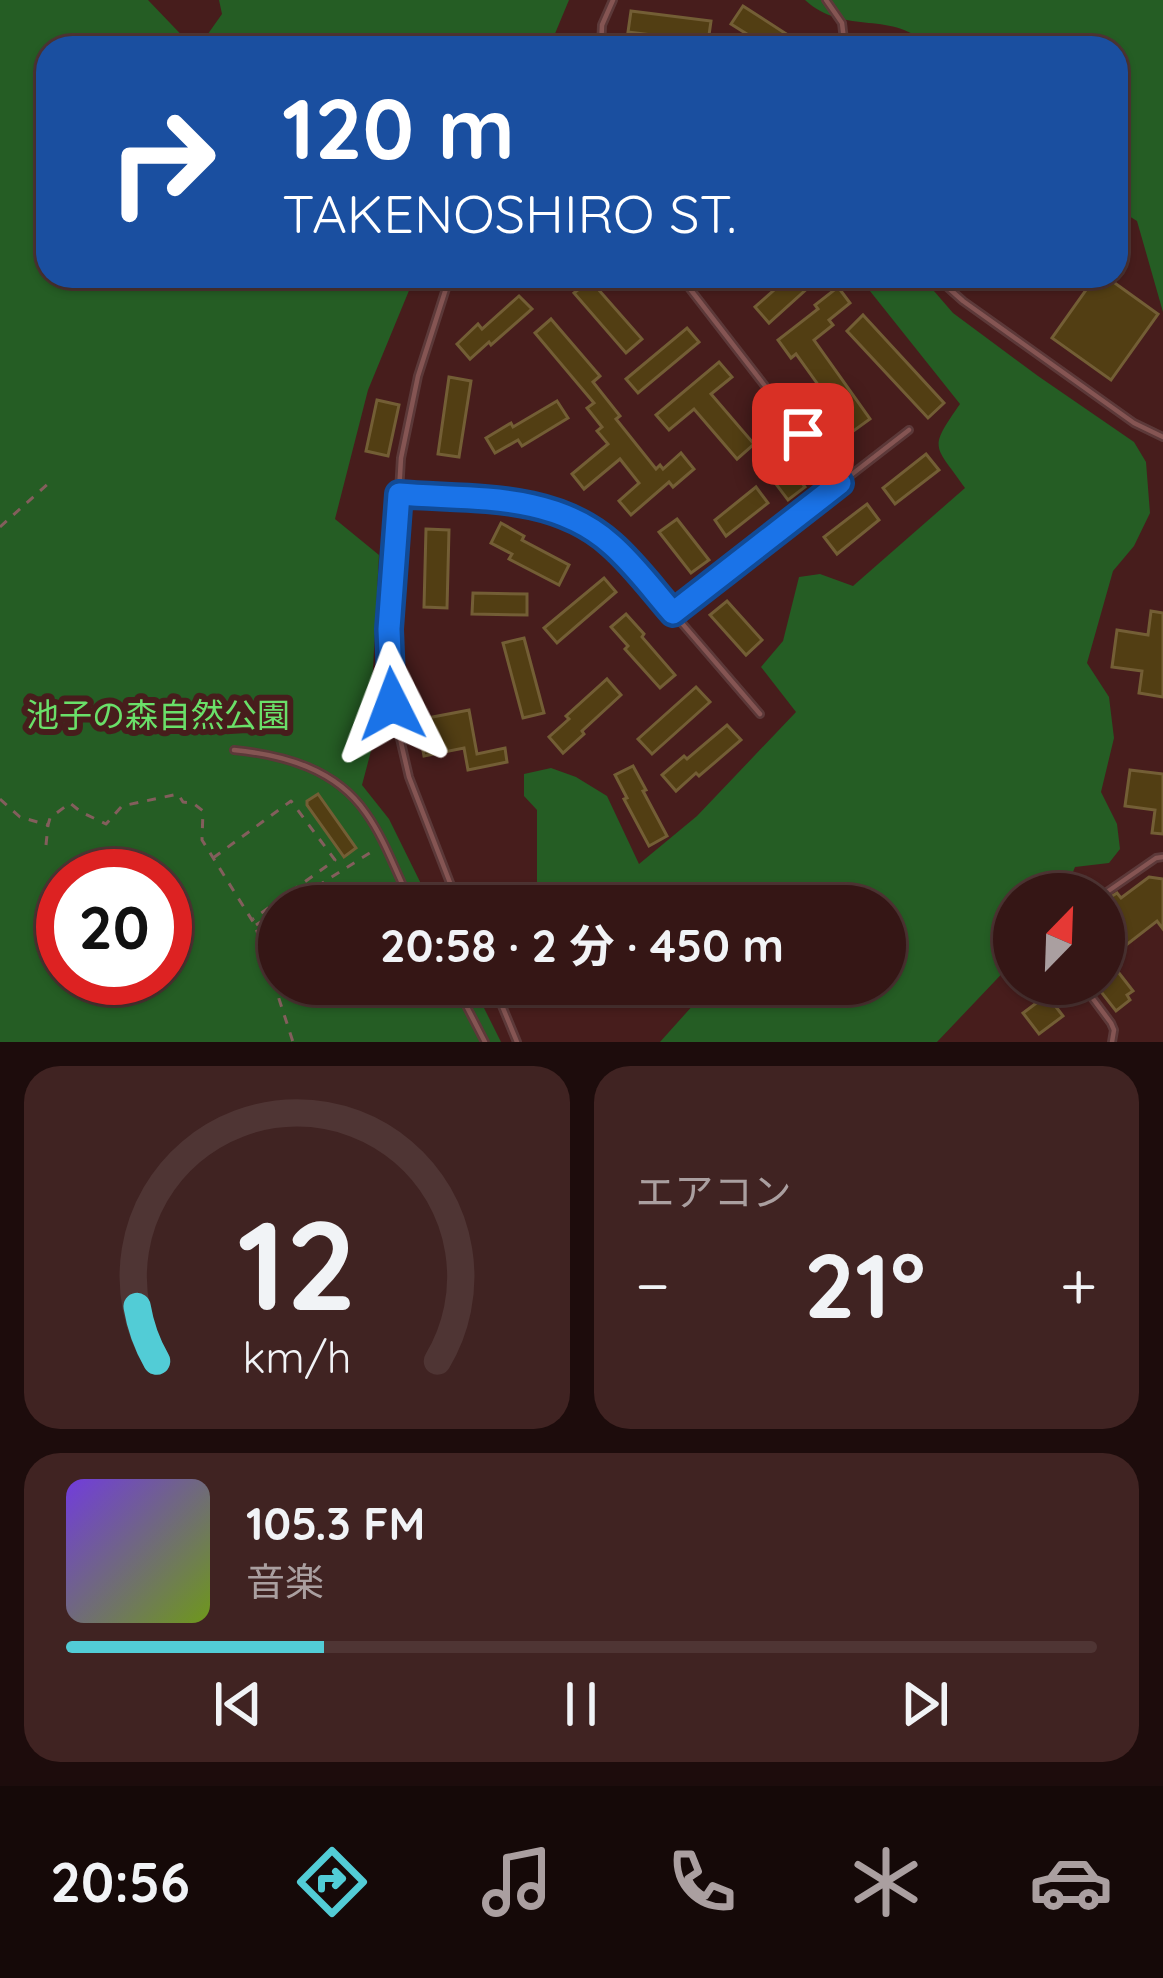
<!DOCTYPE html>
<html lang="ja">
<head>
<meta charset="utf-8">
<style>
  :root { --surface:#351615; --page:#402322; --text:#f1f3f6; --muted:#aa9fa0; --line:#4f3534; --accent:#52ccd6 }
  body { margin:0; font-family:Quicksand,"Noto Sans JP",sans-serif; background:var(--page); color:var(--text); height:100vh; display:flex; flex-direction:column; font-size:45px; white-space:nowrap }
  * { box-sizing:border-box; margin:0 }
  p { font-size:39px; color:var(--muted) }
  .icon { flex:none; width:66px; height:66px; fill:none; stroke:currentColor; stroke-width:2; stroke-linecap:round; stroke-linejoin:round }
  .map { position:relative; height:1042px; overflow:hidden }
  .sheet { display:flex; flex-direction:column; gap:24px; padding:24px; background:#1d0c0c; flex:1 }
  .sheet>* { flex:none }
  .top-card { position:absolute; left:36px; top:36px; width:1092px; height:252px; border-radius:36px; box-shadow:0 3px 9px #0004,0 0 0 3px var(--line); background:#1a4fa0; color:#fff; overflow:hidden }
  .needle { width:78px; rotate:23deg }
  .fabs { position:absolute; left:993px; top:873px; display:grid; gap:24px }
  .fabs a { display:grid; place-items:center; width:132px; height:132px; border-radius:50%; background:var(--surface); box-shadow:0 3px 9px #0004,0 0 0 3px var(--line); font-size:60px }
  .speed { position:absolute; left:36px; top:849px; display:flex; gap:24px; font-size:60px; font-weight:700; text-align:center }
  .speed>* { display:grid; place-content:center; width:156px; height:156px; border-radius:50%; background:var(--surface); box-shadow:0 3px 9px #0004,0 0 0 3px var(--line); line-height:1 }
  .speed .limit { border:18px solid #d22; background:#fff; color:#111 }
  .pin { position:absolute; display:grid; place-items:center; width:102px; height:102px; color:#fff; margin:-51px; border-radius:24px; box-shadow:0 6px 18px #0006 }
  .me { position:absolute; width:132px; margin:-66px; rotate:357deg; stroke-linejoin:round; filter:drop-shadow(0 0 9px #0008) }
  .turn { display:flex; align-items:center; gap:42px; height:252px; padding:0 48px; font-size:54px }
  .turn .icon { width:156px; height:156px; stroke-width:2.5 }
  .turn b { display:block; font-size:84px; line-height:102px }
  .big { font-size:90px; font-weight:700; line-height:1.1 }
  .sheet .widget { flex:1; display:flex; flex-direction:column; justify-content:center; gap:18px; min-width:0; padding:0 42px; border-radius:36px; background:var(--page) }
  .sheet .dial { align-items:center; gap:0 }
  .dial svg { height:312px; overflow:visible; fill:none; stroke:var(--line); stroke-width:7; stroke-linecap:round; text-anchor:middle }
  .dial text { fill:var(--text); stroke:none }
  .song { display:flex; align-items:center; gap:36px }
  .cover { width:144px; height:144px; border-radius:18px; background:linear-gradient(135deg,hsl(260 70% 55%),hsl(80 70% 35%)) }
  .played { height:12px; border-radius:6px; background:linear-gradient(90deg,var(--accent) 25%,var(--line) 25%) }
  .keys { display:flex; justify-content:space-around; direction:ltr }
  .heat { display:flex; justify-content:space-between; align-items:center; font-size:66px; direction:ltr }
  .sheet .tiles { flex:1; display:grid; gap:24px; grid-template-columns:1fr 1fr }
  .widget:last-child { grid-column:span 2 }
  .trip { position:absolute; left:258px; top:885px; width:648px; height:120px; border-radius:60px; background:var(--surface); box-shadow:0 3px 9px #0004,0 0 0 3px var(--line); font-weight:700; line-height:120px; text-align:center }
  .tabs { display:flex; height:192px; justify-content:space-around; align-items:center; background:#150908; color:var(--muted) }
  .tabs .icon { width:84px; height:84px }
  .tabs .selected { color:var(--accent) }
  .tabs b { font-size:54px; color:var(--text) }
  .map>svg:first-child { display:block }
</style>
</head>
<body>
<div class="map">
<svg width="1163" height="1042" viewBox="0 0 1163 1042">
  <rect width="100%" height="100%" fill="#471d1c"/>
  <g fill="#255d24" fill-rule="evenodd">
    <path d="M0,0H148L194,48H48V276H415L368,390L335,519L379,555L371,707L380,717L362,785L389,819L432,906H279V984H472L501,1042H0ZM63,876H165V978H63Z"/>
    <polygon points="219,0 569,0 549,48 198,48 222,14"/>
    <path d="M805,0H1163V312L1137,221L1116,208V48H931C893,8 845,37 805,0Z"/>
    <path d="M858,276H921L953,313L1038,376L1134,442L1146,462L1150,513L1134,546L1113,571L1087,663L1109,697L1114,738L1101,792L1117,824L1120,849L1109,863L1075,867L1064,894H1014V961L937,1042H660L712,984H885V906H487L489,902L537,897V810L524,796V774L551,768L576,777L607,796L639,864L697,816L796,712L761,667L783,641L799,577L820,574L853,586L965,488C935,444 927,451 960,404Z"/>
    <path d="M513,984H617C590,1015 556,1008 520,1000Z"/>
  </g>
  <g fill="#523e13" stroke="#735e35" stroke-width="3">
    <polygon points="743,6 808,48 769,48 731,24"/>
    <polygon points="631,11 711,21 708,42 628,32"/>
    <polygon points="790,276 821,276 769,323 755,307"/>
    <polygon points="1096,276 1105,276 1158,314 1111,380 1052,338"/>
    <polygon points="590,280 642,339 626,353 574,293"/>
    <polygon points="838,287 850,303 829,320 833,325 814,340 870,419 852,432 796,354 791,358 778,340 818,309 815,305"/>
    <polygon points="519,296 532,309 491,345 489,342 470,359 457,344 478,324 482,329"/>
    <polygon points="863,315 944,403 928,418 847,331"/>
    <polygon points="551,319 600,376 593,382 620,416 616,419 656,469 660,465 663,469 681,453 694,469 673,487 669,482 631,515 619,501 639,483 620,459 584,489 572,474 608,444 597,431 602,427 587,408 594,403 535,333"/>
    <polygon points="687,328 699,342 638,393 626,379"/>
    <polygon points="719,362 732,377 711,394 754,444 737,459 694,409 669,430 656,415"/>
    <polygon points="449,377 471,381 459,457 438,454"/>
    <polygon points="377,400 399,405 388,456 366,451"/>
    <polygon points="557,401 568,418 522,446 518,440 495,453 486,438 511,423 513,427"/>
    <polygon points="774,446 805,487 788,500 757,459"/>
    <polygon points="926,454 939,470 895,504 883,488"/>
    <polygon points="756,487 768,503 726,536 715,520"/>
    <polygon points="867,504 879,520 837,554 824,537"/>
    <polygon points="677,519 709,560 691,573 659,532"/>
    <polygon points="501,523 524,536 522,540 569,565 559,585 509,559 512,554 491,543"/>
    <polygon points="426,529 449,530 447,608 424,607"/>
    <polygon points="604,578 616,592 557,643 544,628"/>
    <polygon points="473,593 527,594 527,615 472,614"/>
    <polygon points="727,601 762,640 746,655 710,615"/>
    <polygon points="1151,611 1163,613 1163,697 1139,693 1142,671 1112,667 1117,630 1148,635"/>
    <polygon points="626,614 644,634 642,637 675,675 660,688 625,649 628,646 611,627"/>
    <polygon points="524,638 544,713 523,718 503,643"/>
    <polygon points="607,679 621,695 582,731 584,734 563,753 549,737 569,719 566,716"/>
    <polygon points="696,687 710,702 652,754 638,739"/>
    <polygon points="469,710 477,754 505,748 507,762 468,770 464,748 424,756 417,720"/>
    <polygon points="727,725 741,740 699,776 696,773 676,791 662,775 684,756 687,759"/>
    <polygon points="633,766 646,790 643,791 667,836 649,846 624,799 627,798 615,775"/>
    <polygon points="1130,770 1163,774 1163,834 1152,833 1155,810 1125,806"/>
    <polygon points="318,794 356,848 344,857 307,805 307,801"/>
    <polygon points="1149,877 1163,879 1163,929 1157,921 1108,959 1133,991 1127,995 1130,1000 1116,1011 1095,984 1104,984 1104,901 1117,893 1121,898"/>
    <polygon points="1047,995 1063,1016 1039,1034 1023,1013"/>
  </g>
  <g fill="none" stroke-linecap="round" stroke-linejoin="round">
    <g stroke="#5c3939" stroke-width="10">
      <g id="service">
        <polyline points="826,0 842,23 845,48"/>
        <polyline points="601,48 602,25 613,0"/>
        <polyline points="450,276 418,376 401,458 389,663 392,704 409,777 459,906"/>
        <polyline points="680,276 840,483"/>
        <polyline points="935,276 963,301 1134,423 1163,437"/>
        <path d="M399,494C490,500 554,490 625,557L760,714"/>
        <polyline points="673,613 909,430"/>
        <path d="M234,750C284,755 336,769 366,813C386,841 397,876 413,906"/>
        <polyline points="1104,894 1156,858 1163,857"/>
        <polyline points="455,984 485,1042"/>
        <polyline points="493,984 517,1042"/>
        <polyline points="1082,984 1111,1023 1114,1030 1112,1042"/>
      </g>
    </g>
    <g stroke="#835e5c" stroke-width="3" stroke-dasharray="9 9" stroke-linecap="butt">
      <polyline points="0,527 51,481"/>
      <polyline points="0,799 20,817 48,825 50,818 70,803 81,812 106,824 122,806 178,794 183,802 193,803 203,811 202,840 255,925 293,1042"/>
      <polyline points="46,845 48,825"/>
      <polyline points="213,858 291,801 335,860 253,919"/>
      <polyline points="286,906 376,849"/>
      <polyline points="256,925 279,910"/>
    </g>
    <use href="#service" stroke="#855553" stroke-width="4.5"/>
  </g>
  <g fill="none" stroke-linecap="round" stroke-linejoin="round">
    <g stroke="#114b97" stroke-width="30">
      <path id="route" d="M392,704L389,629L399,494C472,500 553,492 611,544C634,564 653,590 673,613L840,483L803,434"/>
    </g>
    <use href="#route" stroke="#1a73e8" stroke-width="21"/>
  </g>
  <g text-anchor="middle" stroke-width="12" stroke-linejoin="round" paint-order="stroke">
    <g font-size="33" fill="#6ae069" stroke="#471d1c">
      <text x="158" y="727">池子の森自然公園</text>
    </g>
  </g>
</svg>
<div class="fabs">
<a><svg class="needle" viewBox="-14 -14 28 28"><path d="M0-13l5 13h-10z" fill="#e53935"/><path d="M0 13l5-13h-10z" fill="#aa9fa0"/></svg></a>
</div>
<div class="speed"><div class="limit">20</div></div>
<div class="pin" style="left:803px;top:434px;background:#d93025"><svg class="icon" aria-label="arrive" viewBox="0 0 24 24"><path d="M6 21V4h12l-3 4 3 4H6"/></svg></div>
<svg class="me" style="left:392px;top:704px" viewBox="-20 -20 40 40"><path d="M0-17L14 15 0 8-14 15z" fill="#1a73e8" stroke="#fff" stroke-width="4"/></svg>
<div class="trip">20:58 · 2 分 · 450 m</div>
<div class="top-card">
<div class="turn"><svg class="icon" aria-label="right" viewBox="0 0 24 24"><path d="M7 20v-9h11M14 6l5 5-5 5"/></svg><div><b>120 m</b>TAKENOSHIRO ST.</div></div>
</div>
</div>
<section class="sheet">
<div class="tiles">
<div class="widget dial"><svg viewBox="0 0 100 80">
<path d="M14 69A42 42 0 1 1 86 69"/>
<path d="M14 69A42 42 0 0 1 9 55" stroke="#52ccd6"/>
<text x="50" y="56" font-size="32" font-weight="700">12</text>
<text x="50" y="72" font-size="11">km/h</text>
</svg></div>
<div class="widget"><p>エアコン</p>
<div class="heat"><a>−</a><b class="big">21°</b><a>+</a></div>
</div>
<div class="widget">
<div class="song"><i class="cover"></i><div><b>105.3 FM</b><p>音楽</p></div></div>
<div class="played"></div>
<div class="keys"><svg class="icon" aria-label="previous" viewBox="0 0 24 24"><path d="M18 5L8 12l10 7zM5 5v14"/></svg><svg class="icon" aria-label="pause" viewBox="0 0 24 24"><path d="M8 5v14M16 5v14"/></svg><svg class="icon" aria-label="next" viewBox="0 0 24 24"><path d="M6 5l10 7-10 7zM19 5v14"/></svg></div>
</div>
</div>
</section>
<nav class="tabs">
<b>20:56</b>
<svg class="icon selected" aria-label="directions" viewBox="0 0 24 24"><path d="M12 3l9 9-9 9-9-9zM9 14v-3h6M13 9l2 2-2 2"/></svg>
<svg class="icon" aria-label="music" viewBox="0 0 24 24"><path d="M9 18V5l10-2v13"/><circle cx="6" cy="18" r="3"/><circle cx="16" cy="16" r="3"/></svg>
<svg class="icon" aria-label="phone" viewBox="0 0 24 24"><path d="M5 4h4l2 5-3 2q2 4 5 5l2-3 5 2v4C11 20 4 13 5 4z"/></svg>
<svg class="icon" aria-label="climate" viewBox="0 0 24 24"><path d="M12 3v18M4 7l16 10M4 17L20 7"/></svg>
<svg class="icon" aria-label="car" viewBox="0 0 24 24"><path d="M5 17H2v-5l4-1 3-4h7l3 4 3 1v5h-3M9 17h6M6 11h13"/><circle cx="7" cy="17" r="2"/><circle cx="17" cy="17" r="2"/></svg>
</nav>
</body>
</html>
